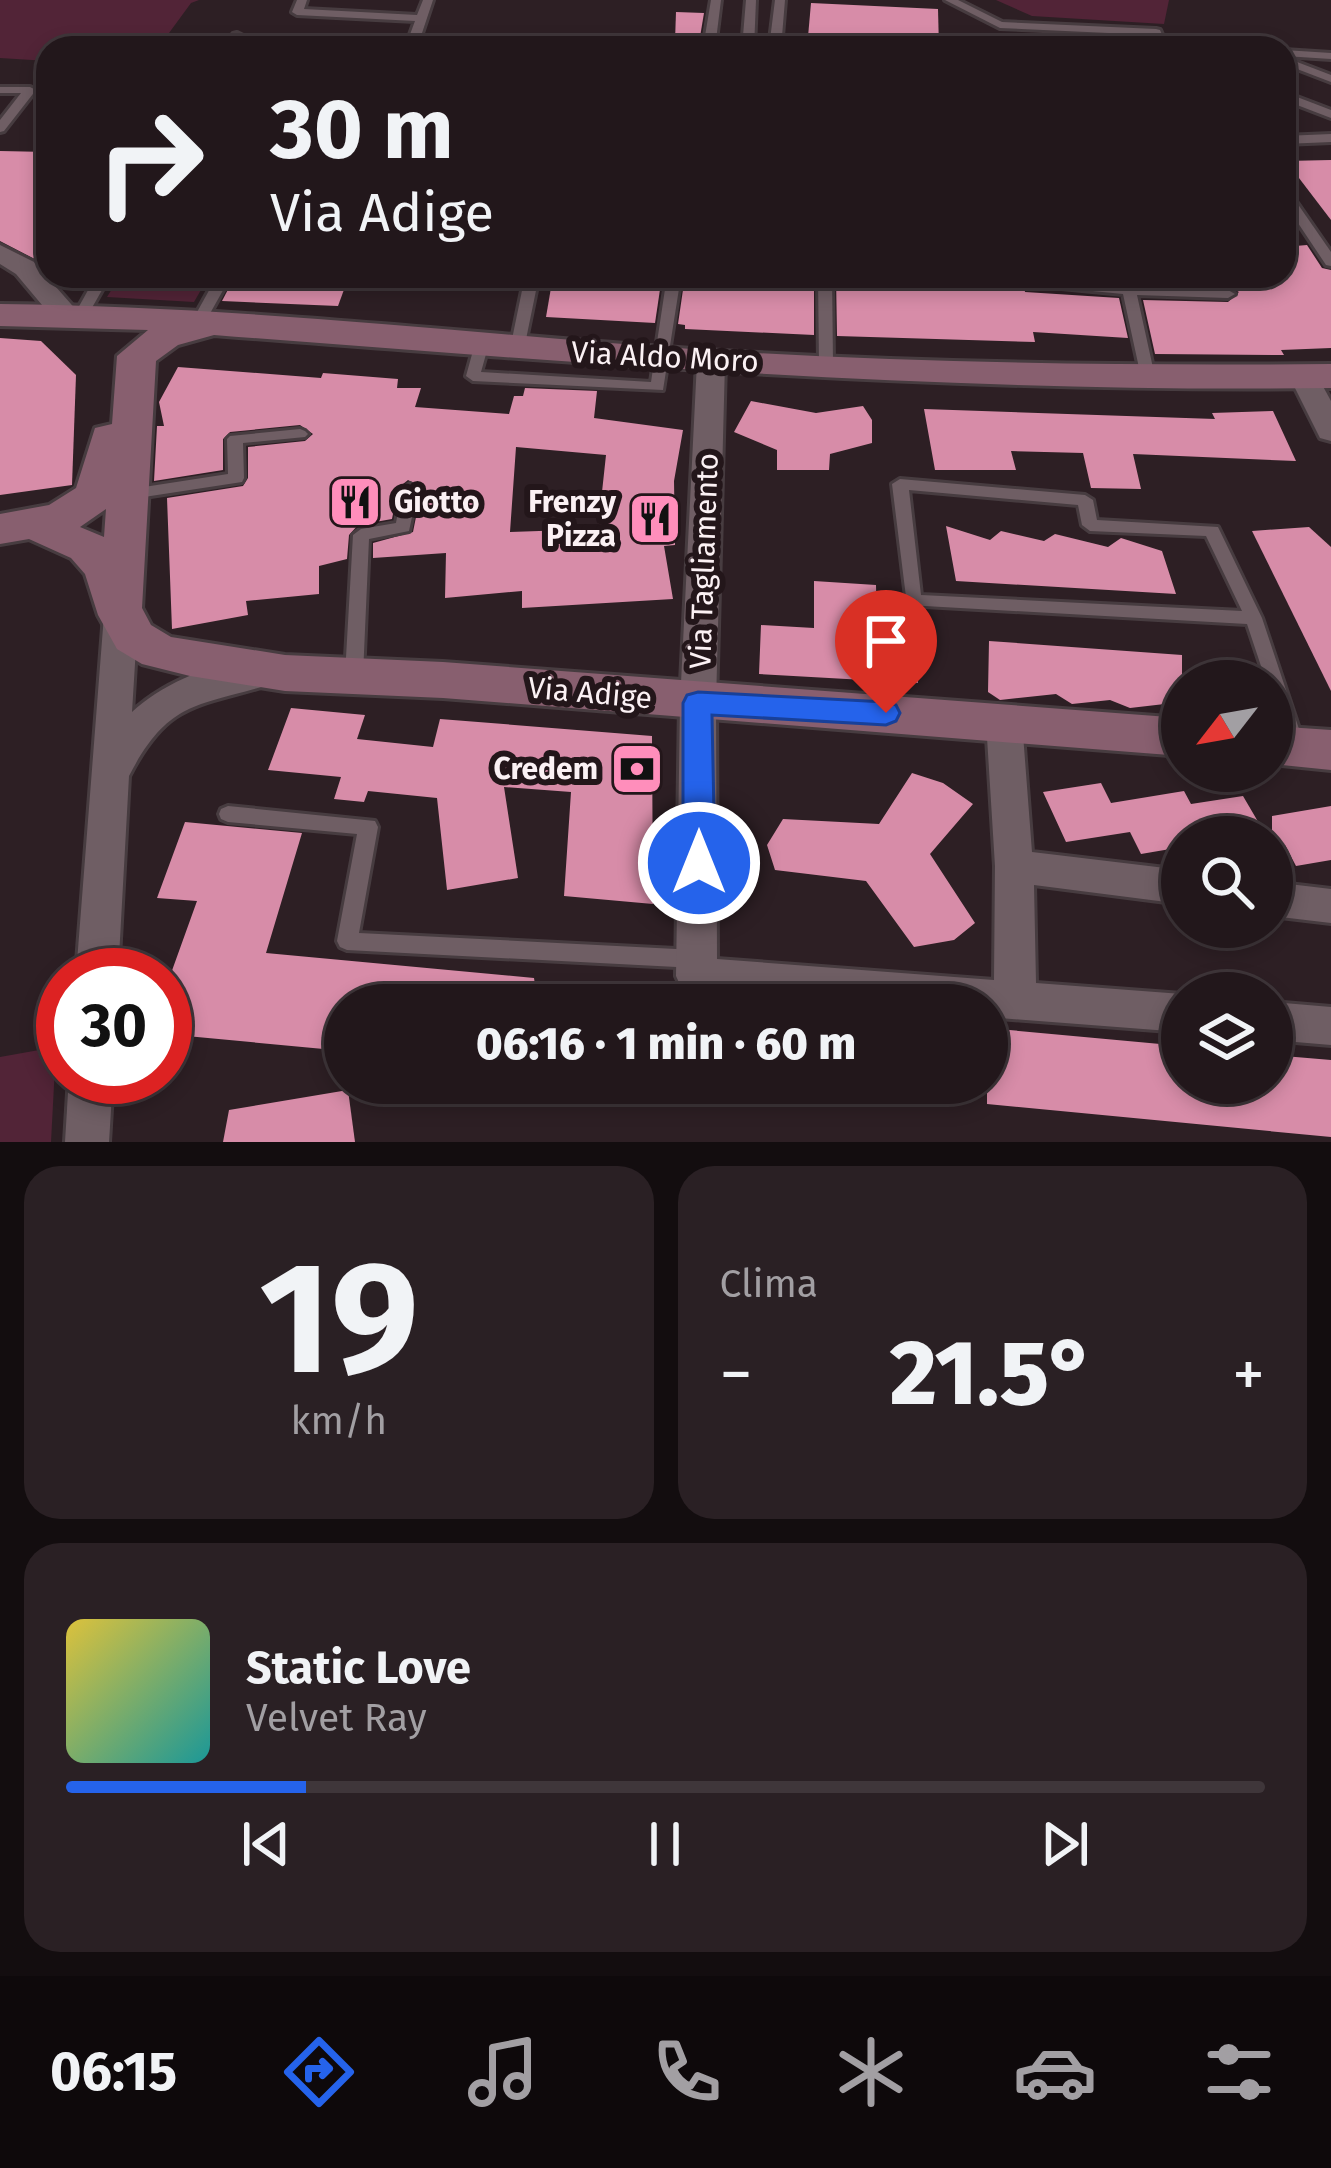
<!DOCTYPE html>
<html lang="it">
<head>
<meta charset="utf-8">
<style>
  :root { --surface:#22171b; --page:#2a2024; --text:#f1f3f6; --muted:#a29fa3; --line:#3f363a; --accent:#2563eb }
  body { margin:0; font-family:"Fira Sans",sans-serif; background:var(--page); color:var(--text); height:100vh; display:flex; flex-direction:column; font-size:45px; white-space:nowrap }
  * { box-sizing:border-box; margin:0 }
  p { font-size:39px; color:var(--muted) }
  .icon { flex:none; width:66px; height:66px; fill:none; stroke:currentColor; stroke-width:2; stroke-linecap:round; stroke-linejoin:round }
  .map { position:relative; height:1142px; overflow:hidden }
  .details { display:flex; flex-direction:column; gap:24px; padding:24px; background:#130d0f; flex:1 }
  .details>* { flex:none }
  .guide { position:absolute; left:36px; top:36px; width:1260px; height:252px; border-radius:36px; box-shadow:0 6px 18px #0003,0 0 0 3px var(--line); background:#22171b; color:var(--text); overflow:hidden }
  .needle { width:78px; rotate:239deg }
  .tools { position:absolute; left:1161px; top:660px; display:grid; gap:24px }
  .tools a { display:grid; place-items:center; width:132px; height:132px; border-radius:50%; background:var(--surface); box-shadow:0 6px 18px #0003,0 0 0 3px var(--line); font-size:60px }
  .speed { position:absolute; left:36px; top:948px; display:flex; gap:24px; font-size:60px; font-weight:700; text-align:center }
  .speed>* { display:grid; place-content:center; width:156px; height:156px; border-radius:50%; background:var(--surface); box-shadow:0 6px 18px #0003,0 0 0 3px var(--line); line-height:1 }
  .speed .limit { border:18px solid #d22; background:#fff; color:#111 }
  .pin { position:absolute; display:grid; place-items:center; width:102px; height:102px; color:#fff; margin:-123px -51px; border-radius:50% 50% 50% 0; rotate:-45deg; box-shadow:0 0 12px #0007 }
  .pin .icon { rotate:45deg }
  .me { position:absolute; width:132px; margin:-66px; rotate:0deg; stroke-linejoin:round; filter:drop-shadow(0 0 9px #0008) }
  .turn { display:flex; align-items:center; gap:42px; height:252px; padding:0 36px; font-size:54px }
  .turn .icon { width:156px; height:156px; stroke-width:2.5 }
  .turn b { display:block; font-size:84px; line-height:102px }
  .big { font-size:90px; font-weight:800; line-height:1.1 }
  .details .card { flex:1; display:flex; flex-direction:column; justify-content:center; gap:18px; min-width:0; padding:0 42px; border-radius:36px; background:var(--page) }
  .details .dial { align-items:center; gap:0 }
  .dial b { font-size:156px; line-height:1 }
  .song { display:flex; align-items:center; gap:36px }
  .cover { width:144px; height:144px; border-radius:18px; background:linear-gradient(135deg,hsl(50 70% 55%),hsl(180 70% 35%)) }
  .played { height:12px; border-radius:6px; background:linear-gradient(90deg,var(--accent) 20%,var(--line) 20%) }
  .keys { display:flex; justify-content:space-around; direction:ltr }
  .heat { display:flex; justify-content:space-between; align-items:center; font-size:66px; direction:ltr }
  .details .tiles { flex:1; display:grid; gap:24px; grid-template-columns:1fr 1fr }
  .card:last-child { grid-column:span 2 }
  .trip { position:absolute; left:324px; top:984px; width:684px; height:120px; border-radius:60px; background:var(--surface); box-shadow:0 6px 18px #0003,0 0 0 3px var(--line); font-weight:800; line-height:120px; text-align:center }
  .tab-bar { display:flex; height:192px; justify-content:space-around; align-items:center; background:#0e090b; color:var(--muted) }
  .tab-bar .icon { width:84px; height:84px }
  .tab-bar .active { color:var(--accent) }
  .tab-bar b { font-size:54px; color:var(--text) }
  .map>svg:first-child { display:block }
</style>
</head>
<body>
<div class="map">
<svg width="1331" height="1142" viewBox="0 0 1331 1142">
  <rect width="100%" height="100%" fill="#2d1f24"/>
  <g fill="#522437">
    <polygon points="0,0 199,0 191,3 158,48 48,48 48,61 0,58"/>
    <polygon points="996,0 1169,0 1164,24 1032,16"/>
    <polygon points="120,276 209,276 194,302 107,297"/>
    <polygon points="56,1047 51,1142 0,1142 0,1057"/>
  </g>
  <g fill="#d78ca8" fill-rule="evenodd">
    <polygon points="811,3 938,9 939,48 807,48"/>
    <polygon points="676,12 704,13 699,43 675,41"/>
    <polygon points="0,151 48,152 48,266 0,241"/>
    <polygon points="1331,160 1331,220 1286,161"/>
    <polygon points="1307,245 1322,268 1331,270 1331,348 1281,350 1284,355 1155,354 1143,300 1228,302 1239,292 1228,286 1142,283 1140,276 1284,276 1284,247"/>
    <polygon points="235,276 349,276 338,306 222,301"/>
    <polygon points="553,276 662,276 655,323 546,317"/>
    <polygon points="685,276 814,276 814,335 685,329 685,325 678,324"/>
    <polygon points="836,276 1022,276 1025,292 1119,298 1128,338 1033,332 1035,342 837,336"/>
    <polygon points="0,338 41,341 76,375 72,485 0,495"/>
    <path d="M178,367L321,378L323,373L398,379L397,388H421L415,407L509,414L514,396H523L525,388L597,391L594,418L683,430L674,481L675,545L664,546L673,599L522,608V591L445,598L446,553L373,558V543L413,532L422,487L408,480L398,488L392,519L358,525L349,535L347,559L319,566V594L246,601L248,615L172,629L167,498L243,486L248,478V447L305,441L313,434L300,425L230,432L223,439V470L154,481L157,426H164L159,402ZM516,447L606,455L598,529L510,532Z"/>
    <polygon points="751,401 816,413 863,406 872,420 872,443 830,454 829,470 777,470 777,450 734,432"/>
    <polygon points="924,409 1215,419 1212,413 1273,411 1296,461 1133,454 1141,489 1091,488 1083,453 1011,451 1016,470 935,470"/>
    <polygon points="946,526 990,540 1001,531 1044,541 1055,534 1108,547 1121,538 1162,551 1176,594 956,581"/>
    <polygon points="1309,527 1331,547 1331,691 1252,531"/>
    <polygon points="814,581 876,585 877,631 916,633 918,683 759,674 761,625 814,628"/>
    <polygon points="989,641 1182,655 1182,702 1130,708 1110,700 1072,704 1056,694 1000,700 988,692"/>
    <polygon points="291,708 365,715 357,739 433,747 440,719 652,736 653,904 564,896 571,792 504,787 518,878 447,890 437,798 368,791 364,802 334,799 341,777 268,770"/>
    <polygon points="912,773 943,783 973,804 930,854 975,923 954,940 914,947 866,881 775,870 767,845 783,819 879,824"/>
    <polygon points="1101,783 1111,803 1184,791 1191,804 1243,796 1267,837 1182,837 1182,847 1141,854 1130,832 1066,842 1043,792"/>
    <polygon points="1331,806 1331,860 1296,866 1285,845 1272,847 1272,816"/>
    <polygon points="185,822 302,833 266,953 534,978 538,1005 345,1005 345,1051 165,1034 165,990 197,901 157,898"/>
    <polygon points="987,1028 1182,1046 1182,1083 1272,1083 1272,1055 1331,1060 1331,1137 987,1104"/>
    <polygon points="348,1090 355,1142 223,1142 229,1110"/>
  </g>
  <g fill="none" stroke-linecap="round" stroke-linejoin="round">
    <g stroke="#473c40" stroke-width="6">
      <g id="service">
        <polygon points="297,0 307,0 304,9 417,15 423,0 433,0 417,48 405,48 415,21 297,15 292,12"/>
        <polygon points="711,0 721,0 715,48 703,48"/>
        <polygon points="746,0 756,0 754,48 742,48"/>
        <polygon points="775,0 785,0 781,48 769,48"/>
        <polygon points="945,0 958,0 1002,22 1156,29 1160,30 1164,39 1196,48 1167,46 1168,48 1156,48 1152,35 1000,28"/>
        <polygon points="237,33 243,36 236,48 224,48 233,34"/>
        <polygon points="1210,45 1228,45 1234,48 1204,48"/>
        <polygon points="1284,50 1331,53 1331,59 1284,56"/>
        <polygon points="1284,57 1331,75 1331,82 1284,64"/>
        <polygon points="0,87 30,87 36,90 4,131 0,132 0,120 21,93 0,93"/>
        <polygon points="1284,92 1331,110 1331,118 1284,100"/>
        <polygon points="1331,134 1331,142 1284,144 1284,136"/>
        <polygon points="1284,189 1288,190 1331,252 1331,266 1326,265 1284,202"/>
        <polygon points="96,276 110,276 85,320 75,320 73,317"/>
        <polygon points="217,276 231,276 203,326 193,326 191,323"/>
        <polygon points="525,276 539,276 524,349 517,353 510,349"/>
        <polygon points="667,276 681,276 663,390 473,381 466,376 474,347 481,343 488,347 481,372 651,382"/>
        <polygon points="818,276 832,276 833,363 826,367 819,363"/>
        <polygon points="1032,276 1121,286 1118,276 1132,276 1135,287 1228,290 1235,294 1228,298 1137,295 1155,377 1148,382 1141,377 1123,294 1041,286 1036,285"/>
        <polygon points="300,429 305,431 308,434 305,437 243,443 244,478 242,482 131,499 123,494 131,489 228,474 227,439 230,436"/>
        <path d="M900,479L1085,495L1093,500L1097,520L1218,527L1262,618L1305,747L1302,752L1296,754L1290,752L1287,747L1272,701V681H1266L1247,624L907,605L892,484ZM909,490L1078,505L1082,525L1090,531L1206,536L1242,611L921,595Z"/>
        <polygon points="410,484 418,489 409,531 369,539 363,675 360,680 348,680 345,675 353,535 361,529 396,523 402,489"/>
        <polygon points="228,806 375,821 378,827 359,933 696,950 703,953 706,959 703,965 696,968 347,950 340,947 337,941 357,834 228,822 221,819 219,814 221,809"/>
      </g>
    </g>
    <g stroke="#473c40" stroke-width="6">
      <g id="minor">
        <polygon points="0,245 34,262 78,312 82,318 78,324 58,324 16,274 0,264"/>
        <polygon points="711,353 725,362 716,703 717,959 994,980 995,866 986,721 991,711 1004,707 1017,711 1022,721 1032,852 1182,870 1182,904 1034,885 1036,983 1182,994 1182,1032 987,1017 987,1005 836,1005 697,994 682,989 676,976 680,703 697,362"/>
        <polygon points="1304,367 1314,370 1331,401 1331,441 1320,438 1289,376"/>
        <path d="M121,603L133,606L138,615L132,712C163,683 229,652 271,666L277,675L271,684C198,707 169,699 129,776L118,975H76L104,615L109,606Z"/>
        <polygon points="1272,882 1331,889 1331,923 1272,916"/>
        <polygon points="1272,1002 1331,1007 1331,1045 1272,1040"/>
        <polygon points="69,1077 113,1077 109,1142 65,1142"/>
      </g>
    </g>
    <g stroke="#473c40" stroke-width="6">
      <g id="secondary">
        <path d="M0,304C236,306 471,334 706,350C913,363 1123,366 1331,364V388C958,393 586,364 214,335L178,345L156,361L142,608L151,625L171,637L285,655L443,662L1182,718V756L443,698L285,691L190,676L142,664L117,649L98,615L85,574L71,558L29,539L0,544V514L49,505L76,488L95,428L112,424L117,356L148,330L0,326ZM106,509L104,537L80,527Z"/>
        <polygon points="1272,726 1331,730 1331,770 1272,764"/>
      </g>
    </g>
    <use href="#service" fill="#6f5e64" fill-rule="evenodd"/>
    <use href="#minor" fill="#6f5e64" fill-rule="evenodd"/>
    <use href="#secondary" fill="#885f6f" fill-rule="evenodd"/>
  </g>
  <polygon fill="#2563eb" stroke="#184099" stroke-width="3" points="698,692 886,702 896,705 900,713 896,721 886,725 712,715 715,863 710,873 699,877 688,873 683,863 683,703 687,695"/>
  <defs>
    <g id="restaurant-square" transform="scale(2.7)"><rect x="-9" y="-9" width="18" height="18" rx="4" fill="#ff8ebb" stroke="#23161a"/><path d="M-5-6h1v4h1v-4h1v4h1v-4h1v5L-1.5 .5V6h-2V.5L-5-1ZM5-6V6H3V1.5H1.5Q1.5-4 5-6Z" fill="#111"/></g>
    <g id="bank-square" transform="scale(2.7)"><rect x="-9" y="-9" width="18" height="18" rx="4" fill="#ff8ebb" stroke="#23161a"/><path d="M-6-4H6V4H-6ZM0-2.3a2.3 2.3 0 1 0 0 4.6a2.3 2.3 0 1 0 0-4.6Z" fill="#111"/></g>
  </defs>
  <g fill-rule="evenodd">
    <use href="#restaurant-square" x="355" y="502"/>
    <use href="#restaurant-square" x="655" y="519"/>
    <use href="#bank-square" x="637" y="769"/>
  </g>
  <g text-anchor="middle" stroke-width="12" stroke-linejoin="round" paint-order="stroke">
    <g font-size="30" fill="#fbf1f4" stroke="#23161a">
      <text transform="translate(665 357) rotate(3)" y="10">Via Aldo Moro</text>
      <text transform="translate(704 561) rotate(-88)" y="10">Via Tagliamento</text>
      <text transform="translate(590 693) rotate(5)" y="10">Via Adige</text>
    </g>
    <g font-size="30" font-weight="bold" fill="#fbf1f4" stroke="#23161a" text-anchor="end">
      <text x="394" y="512" text-anchor="start">Giotto</text>
      <text x="616" y="512">Frenzy<tspan x="616" dy="34">Pizza</tspan></text>
      <text x="598" y="779">Credem</text>
    </g>
  </g>
</svg>
<div class="tools">
<a><svg class="needle" viewBox="-14 -14 28 28"><path d="M0-13l5 13h-10z" fill="#e53935"/><path d="M0 13l5-13h-10z" fill="#a29fa3"/></svg></a>
<a><svg class="icon" aria-label="search" viewBox="0 0 24 24"><circle cx="10" cy="10" r="6"/><path d="M15 15l6 6"/></svg></a>
<a><svg class="icon" aria-label="layers" viewBox="0 0 24 24"><path d="M12 4l9 5-9 5-9-5zM3 14l9 5 9-5"/></svg></a>
</div>
<div class="speed"><div class="limit">30</div></div>
<div class="pin" style="left:886px;top:713px;background:#d93025"><svg class="icon" aria-label="arrive" viewBox="0 0 24 24"><path d="M6 21V4h12l-3 4 3 4H6"/></svg></div>
<svg class="me" style="left:699px;top:863px" viewBox="-20 -20 40 40"><circle r="17" fill="#2563eb" stroke="#fff" stroke-width="3"/><path d="M0-11L8 9 0 5-8 9z" fill="#fff"/></svg>
<div class="trip">06:16 · 1 min · 60 m</div>
<div class="guide">
<div class="turn"><svg class="icon" aria-label="right" viewBox="0 0 24 24"><path d="M7 20v-9h11M14 6l5 5-5 5"/></svg><div><b>30 m</b>Via Adige</div></div>
</div>
</div>
<section class="details">
<div class="tiles">
<div class="card dial"><b>19</b><p>km/h</p></div>
<div class="card"><p>Clima</p>
<div class="heat"><a>−</a><b class="big">21.5°</b><a>+</a></div>
</div>
<div class="card">
<div class="song"><i class="cover"></i><div><b>Static Love</b><p>Velvet Ray</p></div></div>
<div class="played"></div>
<div class="keys"><svg class="icon" aria-label="previous" viewBox="0 0 24 24"><path d="M18 5L8 12l10 7zM5 5v14"/></svg><svg class="icon" aria-label="pause" viewBox="0 0 24 24"><path d="M8 5v14M16 5v14"/></svg><svg class="icon" aria-label="next" viewBox="0 0 24 24"><path d="M6 5l10 7-10 7zM19 5v14"/></svg></div>
</div>
</div>
</section>
<nav class="tab-bar">
<b>06:15</b>
<svg class="icon active" aria-label="directions" viewBox="0 0 24 24"><path d="M12 3l9 9-9 9-9-9zM9 14v-3h6M13 9l2 2-2 2"/></svg>
<svg class="icon" aria-label="music" viewBox="0 0 24 24"><path d="M9 18V5l10-2v13"/><circle cx="6" cy="18" r="3"/><circle cx="16" cy="16" r="3"/></svg>
<svg class="icon" aria-label="phone" viewBox="0 0 24 24"><path d="M5 4h4l2 5-3 2q2 4 5 5l2-3 5 2v4C11 20 4 13 5 4z"/></svg>
<svg class="icon" aria-label="climate" viewBox="0 0 24 24"><path d="M12 3v18M4 7l16 10M4 17L20 7"/></svg>
<svg class="icon" aria-label="car" viewBox="0 0 24 24"><path d="M5 17H2v-5l4-1 3-4h7l3 4 3 1v5h-3M9 17h6M6 11h13"/><circle cx="7" cy="17" r="2"/><circle cx="17" cy="17" r="2"/></svg>
<svg class="icon" aria-label="filters" viewBox="0 0 24 24"><path d="M4 7h16M4 17h16"/><circle cx="9" cy="7" r="2"/><circle cx="15" cy="17" r="2"/></svg>
</nav>
</body>
</html>
